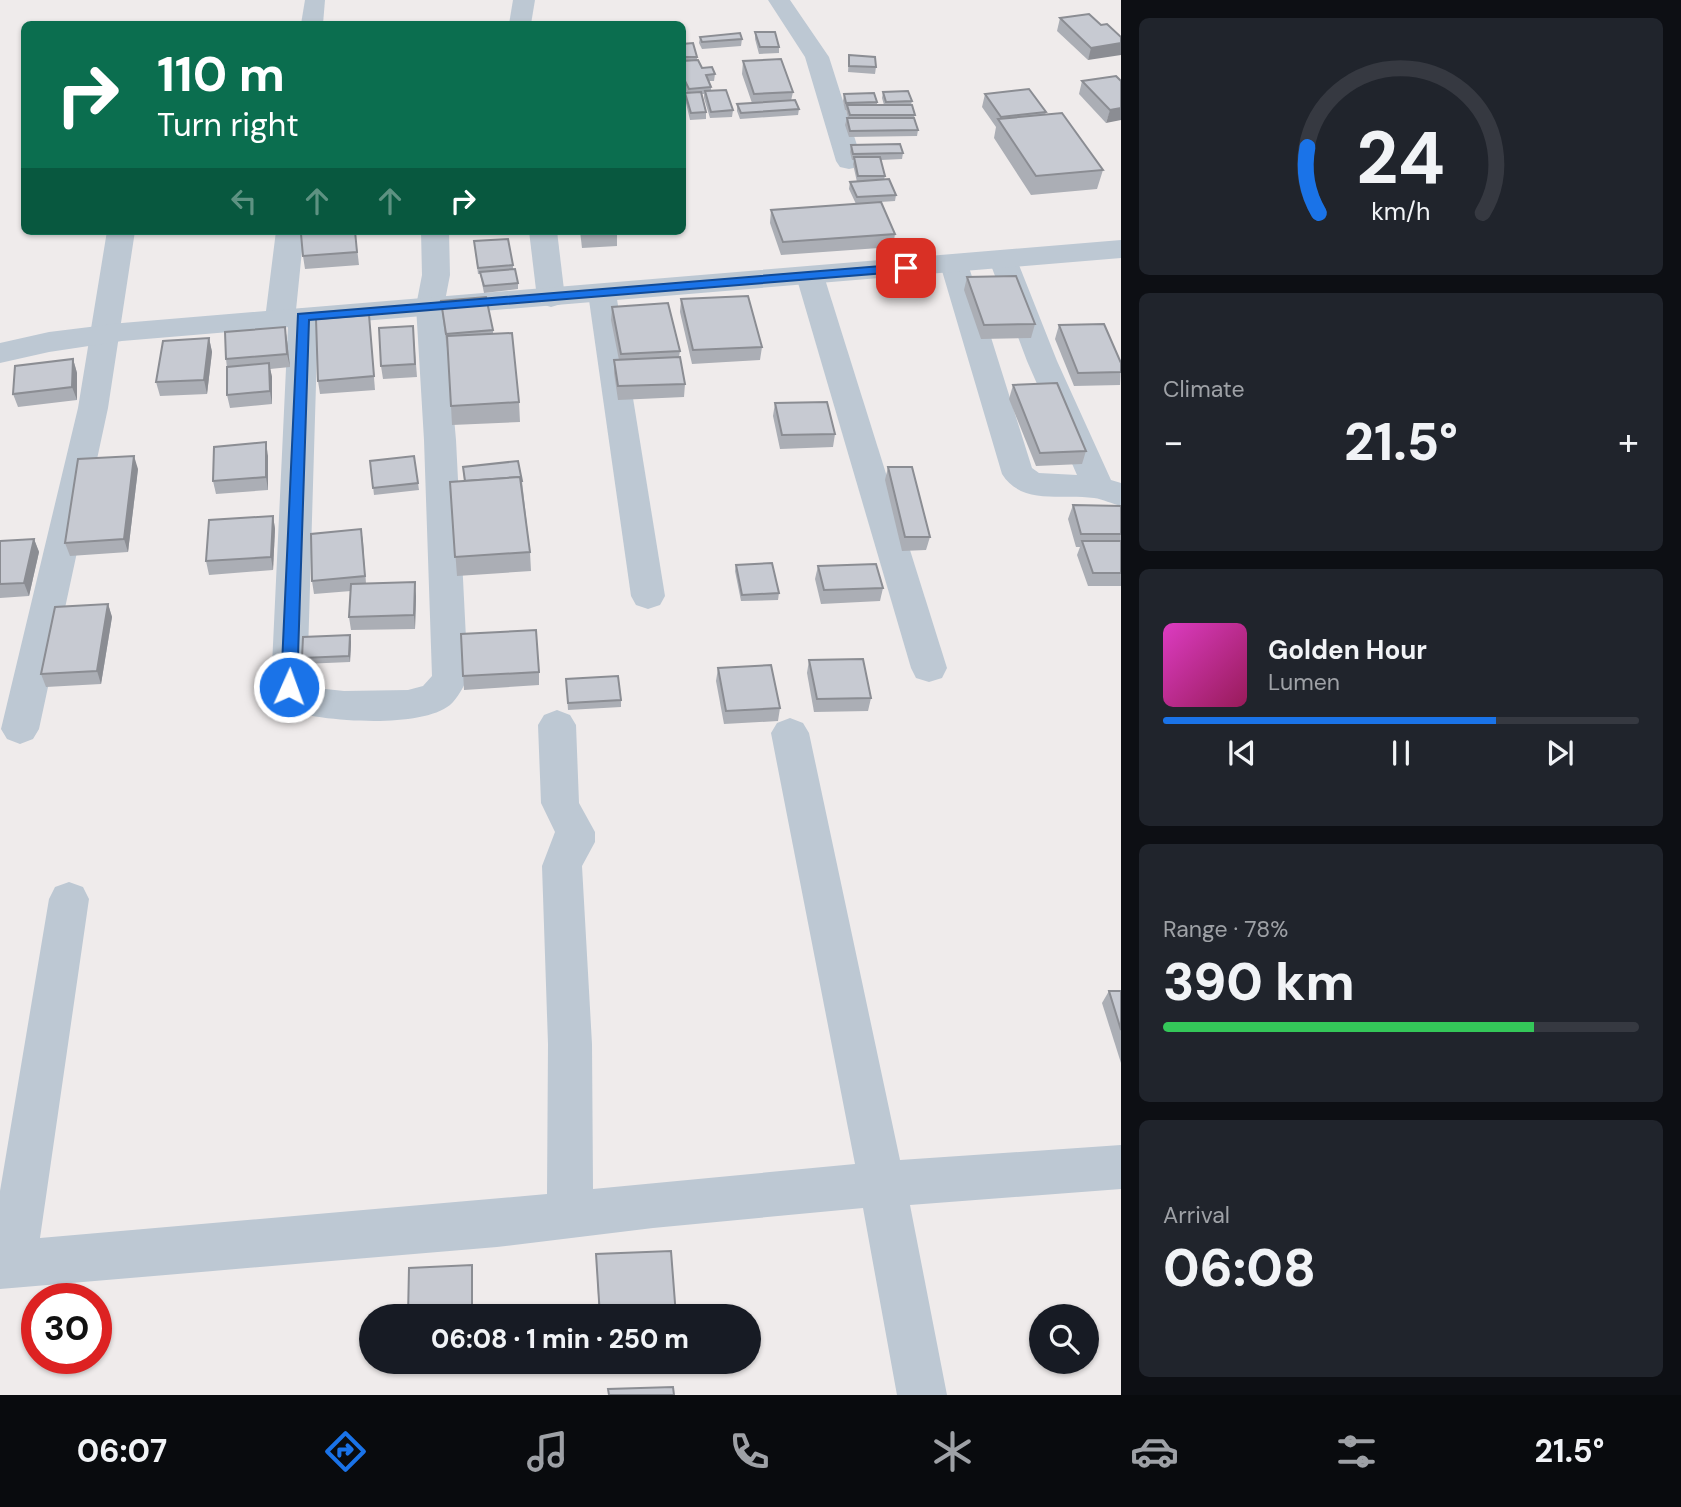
<!DOCTYPE html>
<html lang="en">
<head>
<meta charset="utf-8">
<style>
  :root { --surface:#171b24; --page:#20242c; --text:#f1f3f6; --muted:#9ea1a6; --line:#363941; --accent:#1a73e8 }
  body { margin:0; font-family:"DM Sans",sans-serif; background:var(--page); color:var(--text); height:100vh; display:flex; flex-direction:column; font-size:26px; white-space:nowrap }
  * { box-sizing:border-box; margin:0 }
  p { font-size:23px; color:var(--muted) }
  .icon { flex:none; width:38px; height:38px; fill:none; stroke:currentColor; stroke-width:2; stroke-linecap:round; stroke-linejoin:round }
  .map { position:relative; flex:1; overflow:hidden }
  .panel { display:flex; flex-direction:column; gap:18px; padding:18px; background:#0d0f14; width:560px }
  .panel>* { flex:none }
  .guide { position:absolute; left:21px; top:21px; width:665px; height:214px; border-radius:10px; box-shadow:0 2px 5px #0004; background:#0b6e4f; color:#fff; overflow:hidden }
  .buttons { position:absolute; left:1029px; top:1304px; display:grid; gap:14px }
  .buttons a { display:grid; place-items:center; width:70px; height:70px; border-radius:50%; background:var(--surface); box-shadow:0 2px 5px #0004; font-size:35px }
  .speed { position:absolute; left:21px; top:1283px; display:flex; gap:14px; font-size:35px; font-weight:700; text-align:center }
  .speed>* { display:grid; place-content:center; width:91px; height:91px; border-radius:50%; background:var(--surface); box-shadow:0 2px 5px #0004; line-height:1 }
  .speed .limit { border:10px solid #d22; background:#fff; color:#111 }
  .pin { position:absolute; display:grid; place-items:center; width:60px; height:60px; color:#fff; margin:-30px; border-radius:14px; box-shadow:0 4px 10px #0006 }
  .me { position:absolute; width:77px; margin:-38px; rotate:2deg; stroke-linejoin:round; filter:drop-shadow(0 0 5px #0008) }
  .turn { display:flex; align-items:center; gap:24px; height:147px; padding:0 21px; font-size:32px }
  .turn .icon { width:91px; height:91px; stroke-width:2.5 }
  .turn b { display:block; font-size:49px; line-height:60px }
  .lanes { display:flex; align-items:center; height:66px; padding:0 21px; background:#0003; justify-content:center; gap:35px; direction:ltr }
  .lanes .off { opacity:.35 }
  .big { font-size:52px; font-weight:800; line-height:1.1 }
  .panel .widget { flex:1; display:flex; flex-direction:column; justify-content:center; gap:10px; min-width:0; padding:0 24px; border-radius:10px; background:var(--page) }
  .panel .dial { align-items:center; gap:0 }
  .dial svg { height:182px; overflow:visible; fill:none; stroke:var(--line); stroke-width:7; stroke-linecap:round; text-anchor:middle }
  .dial text { fill:var(--text); stroke:none }
  .song { display:flex; align-items:center; gap:21px }
  .cover { width:84px; height:84px; border-radius:10px; background:linear-gradient(135deg,hsl(310 70% 55%),hsl(330 70% 35%)) }
  .played { height:7px; border-radius:4px; background:linear-gradient(90deg,var(--accent) 70%,var(--line) 70%) }
  .keys { display:flex; justify-content:space-around; direction:ltr }
  .heat { display:flex; justify-content:space-between; align-items:center; font-size:38px; direction:ltr }
  .charge { height:10px; border-radius:5px; background:linear-gradient(90deg,#34c759 78%,var(--line) 0) }
  .trip { position:absolute; left:359px; top:1304px; width:402px; height:70px; border-radius:35px; background:var(--surface); box-shadow:0 2px 5px #0004; font-weight:800; line-height:70px; text-align:center }
  .dock { display:flex; height:112px; justify-content:space-around; align-items:center; background:#090b0e; color:var(--muted) }
  .dock .icon { width:49px; height:49px }
  .dock .current { color:var(--accent) }
  .dock b { font-size:32px; color:var(--text) }
  main { display:flex; flex:1; min-height:0 }
  .map>svg:first-child { display:block }
</style>
</head>
<body>
<main>
<div class="map">
<svg width="1121" height="1395" viewBox="0 0 1121 1395">
  <rect width="100%" height="100%" fill="#efebeb"/>
  <g fill="none" stroke-linecap="round" stroke-linejoin="round">
    <g fill="#bdc8d3" fill-rule="evenodd">
      <polygon points="305,0 325,0 323,24 301,24"/>
      <polygon points="513,0 535,0 531,24 509,24"/>
      <polygon points="768,0 790,0 829,57 862,161 858,167 849,169 840,167 836,161 805,57"/>
      <polygon points="107,231 135,231 108,408 39,729 33,739 20,744 7,739 1,729 78,408"/>
      <path d="M276,231H304L296,310L303,308L313,311L318,317L307,687L344,691L408,690L423,686L432,676L424,440L416,306L422,275L421,231H449L450,275L444,306L456,440L468,678C463,687 458,698 450,705C419,730 317,721 281,709L271,687L288,326L280,328L270,325L265,319Z"/>
      <polygon points="529,231 557,231 565,298 561,304 551,307 541,304 537,298"/>
      <path d="M1003,252L1013,254L1017,260L1057,361L1111,480L1121,483V506C1112,504 1103,499 1094,498C1063,493 1022,506 1002,474L940,264L944,258L954,256L964,258L968,264L1032,468L1039,473L1077,475L1027,361L989,260L993,254Z"/>
      <polygon points="810,268 820,270 824,276 947,668 942,678 929,682 916,678 911,668 796,276 800,270"/>
      <polygon points="602,284 612,287 616,293 665,596 660,605 648,609 636,605 631,596 588,293 592,287"/>
      <polygon points="557,710 570,715 576,725 579,803 595,832 595,842 582,866 592,1044 593,1189 855,1164 771,733 777,723 790,718 803,723 809,733 900,1160 1121,1145 1121,1189 910,1205 947,1395 897,1395 863,1208 653,1228 497,1247 0,1289 0,1191 49,899 55,887 69,882 83,887 89,899 40,1238 547,1194 548,1044 542,866 555,832 541,803 538,725 544,715"/>
    </g>
    <polygon fill="#bdc8d3" fill-rule="evenodd" points="1121,240 1121,258 122,341 49,352 0,363 0,343 49,332 122,323"/>
  </g>
  <g fill="#abaeb5">
    <polygon points="1060,18 1101,25 1088,60 1057,31"/>
    <polygon points="755,32 779,47 779,53 759,54 755,39"/>
    <polygon points="700,37 742,39 741,46 702,49 699,43"/>
    <polygon points="682,44 697,57 697,60 702,68 715,74 714,81 709,81 711,87 711,91 733,110 732,117 710,118 704,98 704,94 701,94 706,112 706,119 690,120 685,99 685,93 687,93 682,83"/>
    <polygon points="849,55 876,67 875,74 848,72"/>
    <polygon points="743,61 793,92 791,101 799,109 798,115 740,119 737,111 737,104 752,103 742,74"/>
    <polygon points="1082,81 1121,81 1106,123 1079,94"/>
    <polygon points="883,92 912,101 911,105 918,130 917,136 849,137 845,125 847,118 848,118 846,110 845,110 843,101 844,94 877,102 877,105 884,105 882,98"/>
    <polygon points="985,94 1046,112 1045,115 1103,170 1097,189 1031,195 994,138 996,127 982,107"/>
    <polygon points="851,145 903,153 902,159 881,160 885,176 884,180 896,195 895,201 866,203 895,234 893,247 781,255 770,223 771,210 856,204 849,189 850,182 857,182 853,164 854,160 852,160 850,152"/>
    <polygon points="355,231 359,265 305,269 303,256"/>
    <polygon points="580,231 617,231 617,246 582,248"/>
    <polygon points="474,241 513,265 513,269 518,283 518,289 484,293 480,274 478,274"/>
    <polygon points="967,277 1035,324 1031,338 981,339 964,290"/>
    <polygon points="681,299 762,347 760,360 692,364 680,312"/>
    <polygon points="441,301 493,330 493,334 519,402 520,422 452,425 448,348 447,348 442,314"/>
    <polygon points="612,307 680,351 679,357 685,384 684,397 618,400 614,373 614,360 619,360 611,320"/>
    <polygon points="1059,325 1121,363 1120,385 1074,386 1055,339"/>
    <polygon points="413,326 417,377 383,379 381,366"/>
    <polygon points="370,328 375,390 320,394 318,381"/>
    <polygon points="209,338 212,352 207,394 160,396 156,382"/>
    <polygon points="287,340 290,367 270,369 272,377 272,404 230,408 227,395 227,368 226,359"/>
    <polygon points="73,359 77,373 77,400 18,407 13,394"/>
    <polygon points="1013,385 1086,451 1082,464 1036,466 1009,399"/>
    <polygon points="775,403 835,434 833,447 780,449 773,416"/>
    <polygon points="268,456 268,490 216,494 213,481"/>
    <polygon points="414,456 419,490 374,495 370,461"/>
    <polygon points="463,467 522,481 530,552 531,571 457,576 450,482 464,481"/>
    <polygon points="888,467 930,537 926,550 902,551 885,480"/>
    <polygon points="138,469 128,552 70,556 65,543"/>
    <polygon points="1073,505 1121,506 1121,586 1088,586 1077,555 1080,547 1076,547 1068,519"/>
    <polygon points="273,516 275,529 273,570 209,575 206,561"/>
    <polygon points="361,529 366,584 416,596 415,629 351,630 349,617 351,591 314,594 312,581"/>
    <polygon points="34,539 39,552 29,596 0,598 0,541"/>
    <polygon points="736,565 779,593 778,600 741,601 735,571"/>
    <polygon points="818,566 883,588 880,601 821,604 815,579"/>
    <polygon points="108,604 112,617 101,684 46,687 41,674"/>
    <polygon points="461,634 539,672 539,685 464,690"/>
    <polygon points="350,635 351,642 350,662 303,664 302,658"/>
    <polygon points="809,660 871,698 868,711 814,712 807,673"/>
    <polygon points="718,668 780,708 778,721 724,724 716,681"/>
    <polygon points="566,679 621,700 621,707 568,710"/>
    <polygon points="1109,991 1121,991 1121,1063 1102,1003"/>
    <polygon points="596,1254 676,1316 599,1316"/>
  </g>
  <g fill="#8b8d93">
    <polygon points="1121,43 1121,55 1088,60 1091,48"/>
    <polygon points="1121,108 1121,120 1106,123 1110,110"/>
    <polygon points="285,327 287,340 290,367 287,354"/>
    <polygon points="209,338 212,352 207,394 204,380"/>
    <polygon points="73,359 77,373 77,400 72,387"/>
    <polygon points="269,363 272,377 272,404 270,391"/>
    <polygon points="266,442 268,456 268,490 266,477"/>
    <polygon points="134,456 138,469 128,552 124,539"/>
    <polygon points="273,516 275,529 273,570 271,557"/>
    <polygon points="361,529 363,542 366,589 365,576"/>
    <polygon points="34,539 39,552 29,596 24,583"/>
    <polygon points="415,582 416,596 415,629 414,615"/>
    <polygon points="108,604 112,617 101,684 97,671"/>
    <polygon points="350,635 351,642 350,662 349,656"/>
    <polygon points="472,1265 473,1275 473,1316 472,1316"/>
  </g>
  <g fill="#c7cad2" stroke="#8b8d93" stroke-width="2">
    <polygon points="1089,14 1101,25 1107,24 1121,37 1121,43 1091,48 1060,18"/>
    <polygon points="755,32 775,32 779,47 760,47"/>
    <polygon points="740,33 742,39 702,42 700,37"/>
    <polygon points="693,43 697,57 682,57 682,44"/>
    <polygon points="849,55 875,57 876,67 849,66"/>
    <polygon points="781,59 793,92 754,94 743,61"/>
    <polygon points="698,60 702,68 712,67 715,74 706,75 711,87 689,89 682,75 682,61"/>
    <polygon points="1116,76 1121,81 1121,108 1110,110 1082,81"/>
    <polygon points="1029,89 1046,112 1001,117 985,94"/>
    <polygon points="726,90 733,110 711,112 705,91"/>
    <polygon points="908,91 912,101 886,102 883,92"/>
    <polygon points="701,92 706,112 691,113 685,93"/>
    <polygon points="874,93 877,102 846,103 844,94"/>
    <polygon points="795,100 799,109 741,113 737,104"/>
    <polygon points="847,105 912,105 915,115 850,115"/>
    <polygon points="1062,113 1103,170 1036,176 998,119"/>
    <polygon points="847,118 914,118 918,130 850,131"/>
    <polygon points="900,144 903,153 853,154 851,145"/>
    <polygon points="854,157 880,157 885,176 858,176"/>
    <polygon points="889,179 896,195 857,197 850,182"/>
    <polygon points="881,202 895,234 783,242 771,210"/>
    <polygon points="337,231 355,231 357,252 303,256 301,234"/>
    <polygon points="582,231 617,231 617,233 582,234"/>
    <polygon points="508,239 513,265 478,268 474,241"/>
    <polygon points="515,269 518,283 484,286 480,272"/>
    <polygon points="1016,276 1035,324 984,325 967,277"/>
    <polygon points="748,296 762,347 693,350 681,299"/>
    <polygon points="486,297 493,330 446,334 441,301"/>
    <polygon points="668,303 680,351 621,354 612,307"/>
    <polygon points="369,315 374,376 318,381 316,319"/>
    <polygon points="1104,324 1121,363 1121,372 1078,373 1059,325"/>
    <polygon points="413,326 415,364 381,366 379,328"/>
    <polygon points="285,327 287,354 226,359 225,332"/>
    <polygon points="512,333 519,402 451,406 447,336"/>
    <polygon points="209,338 204,380 156,382 163,341"/>
    <polygon points="680,357 685,384 618,386 614,360"/>
    <polygon points="73,359 72,387 13,394 15,366"/>
    <polygon points="269,363 270,391 227,395 227,367"/>
    <polygon points="1057,383 1086,451 1040,453 1013,385"/>
    <polygon points="827,402 835,434 782,435 775,403"/>
    <polygon points="266,442 266,477 213,481 214,447"/>
    <polygon points="134,456 124,539 65,543 78,459"/>
    <polygon points="414,456 418,483 373,488 370,461"/>
    <polygon points="518,461 522,481 521,481 520,477 465,481 463,467"/>
    <polygon points="888,467 912,467 930,537 905,537"/>
    <polygon points="520,477 530,552 455,557 450,482"/>
    <polygon points="1073,505 1121,506 1121,534 1081,534"/>
    <polygon points="273,516 271,557 206,561 209,520"/>
    <polygon points="361,529 365,576 312,581 311,534"/>
    <polygon points="34,539 24,583 0,584 0,541"/>
    <polygon points="1082,541 1121,541 1121,573 1093,573"/>
    <polygon points="772,563 779,593 742,595 736,565"/>
    <polygon points="876,564 883,588 824,590 818,566"/>
    <polygon points="415,582 414,615 349,617 351,584"/>
    <polygon points="108,604 97,671 41,674 55,607"/>
    <polygon points="536,630 539,672 463,676 461,634"/>
    <polygon points="350,635 349,656 302,658 303,637"/>
    <polygon points="863,659 871,698 817,699 809,660"/>
    <polygon points="771,665 780,708 726,711 718,668"/>
    <polygon points="618,676 621,700 568,703 566,679"/>
    <polygon points="1109,991 1121,991 1121,1030"/>
    <polygon points="671,1251 676,1316 600,1316 596,1254"/>
    <polygon points="472,1265 472,1316 408,1316 409,1268"/>
    <polygon points="673,1387 674,1395 609,1395 608,1389"/>
  </g>
  <polygon fill="#1a73e8" stroke="#114b97" stroke-width="2" points="906,264 910,265 910,271 309,320 297,687 295,691 284,691 281,687 298,314"/>
</svg>
<div class="buttons">
<a><svg class="icon" aria-label="search" viewBox="0 0 24 24"><circle cx="10" cy="10" r="6"/><path d="M15 15l6 6"/></svg></a>
</div>
<div class="speed"><div class="limit">30</div></div>
<div class="pin" style="left:906px;top:268px;background:#d93025"><svg class="icon" aria-label="arrive" viewBox="0 0 24 24"><path d="M6 21V4h12l-3 4 3 4H6"/></svg></div>
<svg class="me" style="left:289px;top:687px" viewBox="-20 -20 40 40"><circle r="17" fill="#1a73e8" stroke="#fff" stroke-width="3"/><path d="M0-11L8 9 0 5-8 9z" fill="#fff"/></svg>
<div class="trip">06:08 · 1 min · 250 m</div>
<div class="guide">
<div class="turn"><svg class="icon" aria-label="right" viewBox="0 0 24 24"><path d="M7 20v-9h11M14 6l5 5-5 5"/></svg><div><b>110 m</b>Turn right</div></div>
<div class="lanes"><svg class="icon off" aria-label="left" viewBox="0 0 24 24"><path d="M17 20v-9H6M10 6l-5 5 5 5"/></svg><svg class="icon off" aria-label="ahead" viewBox="0 0 24 24"><path d="M12 20V5M6 11l6-6 6 6"/></svg><svg class="icon off" aria-label="ahead" viewBox="0 0 24 24"><path d="M12 20V5M6 11l6-6 6 6"/></svg><svg class="icon" aria-label="right" viewBox="0 0 24 24"><path d="M7 20v-9h11M14 6l5 5-5 5"/></svg></div>
</div>
</div>
<section class="panel">
<div class="widget dial"><svg viewBox="0 0 100 80">
<path d="M14 69A42 42 0 1 1 86 69"/>
<path d="M14 69A42 42 0 0 1 9 40" stroke="#1a73e8"/>
<text x="50" y="56" font-size="32" font-weight="700">24</text>
<text x="50" y="72" font-size="11">km/h</text>
</svg></div>
<div class="widget"><p>Climate</p>
<div class="heat"><a>−</a><b class="big">21.5°</b><a>+</a></div>
</div>
<div class="widget">
<div class="song"><i class="cover"></i><div><b>Golden Hour</b><p>Lumen</p></div></div>
<div class="played"></div>
<div class="keys"><svg class="icon" aria-label="previous" viewBox="0 0 24 24"><path d="M18 5L8 12l10 7zM5 5v14"/></svg><svg class="icon" aria-label="pause" viewBox="0 0 24 24"><path d="M8 5v14M16 5v14"/></svg><svg class="icon" aria-label="next" viewBox="0 0 24 24"><path d="M6 5l10 7-10 7zM19 5v14"/></svg></div>
</div>
<div class="widget"><p>Range · 78%</p><b class="big">390 km</b><div class="charge"></div></div>
<div class="widget"><p>Arrival</p><b class="big">06:08</b></div>
</section>
</main>
<nav class="dock">
<b>06:07</b>
<svg class="icon current" aria-label="directions" viewBox="0 0 24 24"><path d="M12 3l9 9-9 9-9-9zM9 14v-3h6M13 9l2 2-2 2"/></svg>
<svg class="icon" aria-label="music" viewBox="0 0 24 24"><path d="M9 18V5l10-2v13"/><circle cx="6" cy="18" r="3"/><circle cx="16" cy="16" r="3"/></svg>
<svg class="icon" aria-label="phone" viewBox="0 0 24 24"><path d="M5 4h4l2 5-3 2q2 4 5 5l2-3 5 2v4C11 20 4 13 5 4z"/></svg>
<svg class="icon" aria-label="climate" viewBox="0 0 24 24"><path d="M12 3v18M4 7l16 10M4 17L20 7"/></svg>
<svg class="icon" aria-label="car" viewBox="0 0 24 24"><path d="M5 17H2v-5l4-1 3-4h7l3 4 3 1v5h-3M9 17h6M6 11h13"/><circle cx="7" cy="17" r="2"/><circle cx="17" cy="17" r="2"/></svg>
<svg class="icon" aria-label="filters" viewBox="0 0 24 24"><path d="M4 7h16M4 17h16"/><circle cx="9" cy="7" r="2"/><circle cx="15" cy="17" r="2"/></svg>
<b>21.5°</b>
</nav>
</body>
</html>
